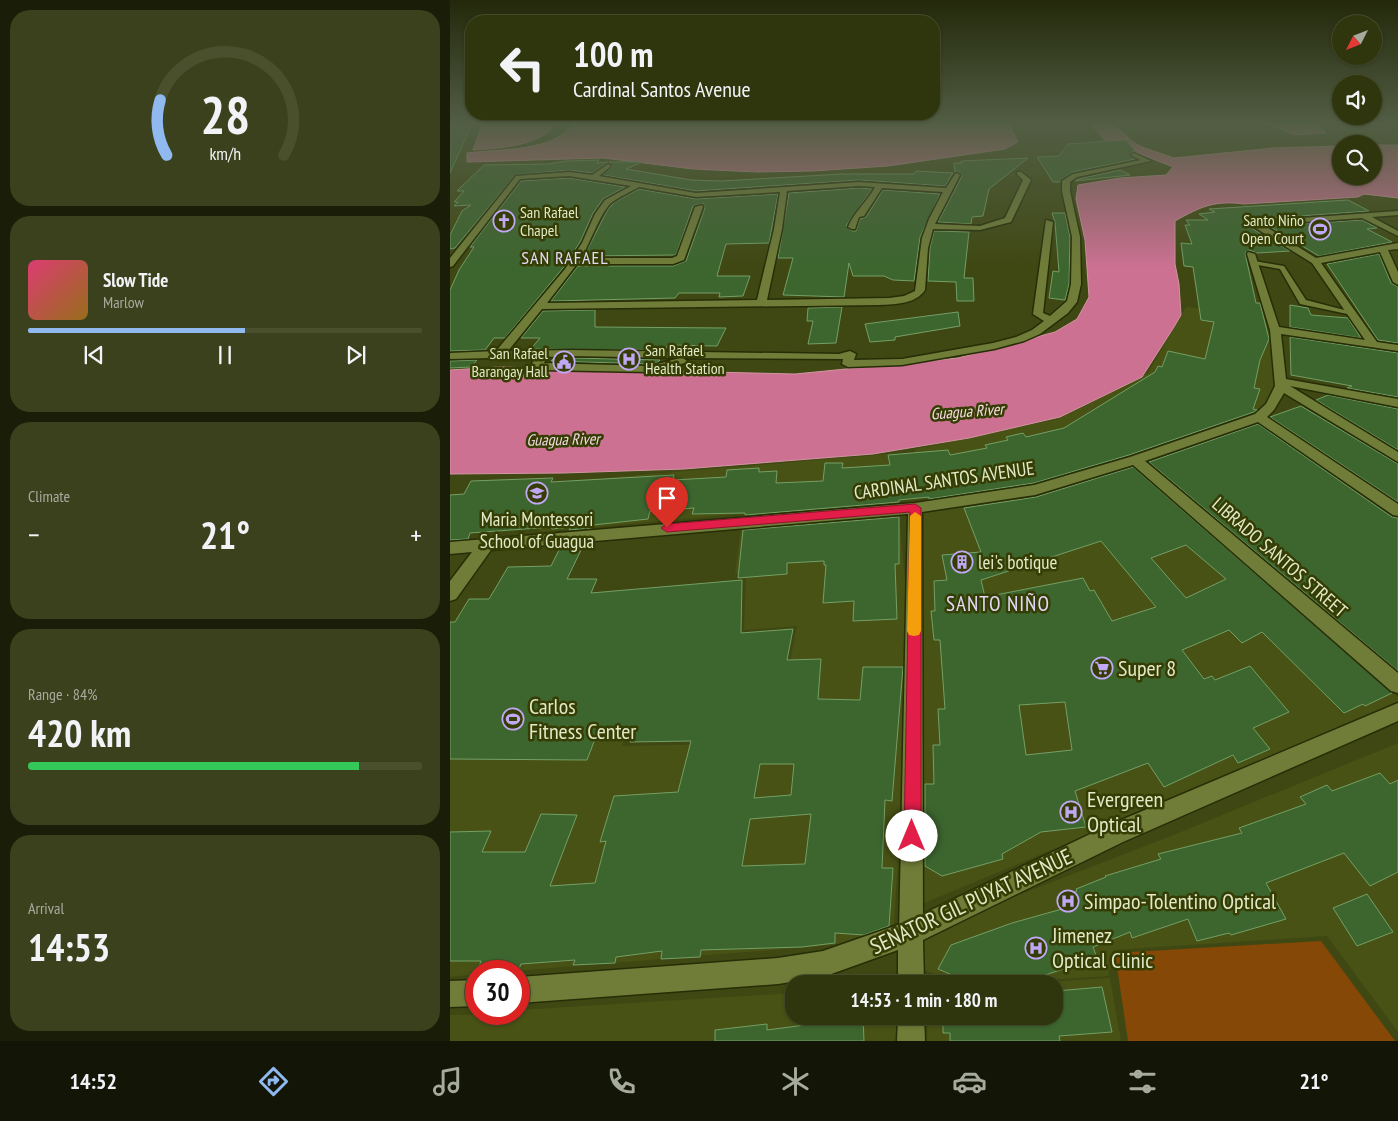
<!DOCTYPE html>
<html lang="en">
<head>
<meta charset="utf-8">
<style>
  :root { --surface:#2f360e; --page:#3b411c; --text:#f1f3f6; --muted:#a7ab9e; --line:#4a502e; --accent:#90b9f0 }
  body { margin:0; font-family:"PT Sans Narrow",sans-serif; background:var(--page); color:var(--text); height:100vh; display:flex; flex-direction:column; font-size:19px; white-space:nowrap }
  * { box-sizing:border-box; margin:0 }
  p { font-size:16px; color:var(--muted) }
  .icon { flex:none; width:28px; height:28px; fill:none; stroke:currentColor; stroke-width:2; stroke-linecap:round; stroke-linejoin:round }
  .map { position:relative; flex:1; overflow:hidden }
  .drawer { display:flex; flex-direction:column; gap:10px; padding:10px; background:#1a1e08; width:450px }
  .drawer>* { flex:none }
  .hud { position:absolute; left:15px; top:15px; width:475px; height:105px; border-radius:20px; box-shadow:0 1px 4px #0004,0 0 0 1px var(--line); background:#2f360e; color:var(--text); overflow:hidden }
  .needle { width:32px; rotate:228deg }
  .fabs { position:absolute; left:882px; top:15px; display:grid; gap:10px }
  .fabs a { display:grid; place-items:center; width:50px; height:50px; border-radius:50%; background:var(--surface); box-shadow:0 1px 4px #0004,0 0 0 1px var(--line); font-size:25px }
  .speed { position:absolute; left:15px; top:960px; display:flex; gap:10px; font-size:25px; font-weight:700; text-align:center }
  .speed>* { display:grid; place-content:center; width:65px; height:65px; border-radius:50%; background:var(--surface); box-shadow:0 1px 4px #0004,0 0 0 1px var(--line); line-height:1 }
  .speed .limit { border:8px solid #d22; background:#fff; color:#111 }
  .pin { position:absolute; display:grid; place-items:center; width:42px; height:42px; color:#fff; margin:-51px -21px; border-radius:50% 50% 50% 0; rotate:-45deg; box-shadow:0 0 5px #0007 }
  .pin .icon { rotate:45deg }
  .me { position:absolute; width:55px; margin:-28px; rotate:0deg; stroke-linejoin:round; filter:drop-shadow(0 0 4px #0008) }
  .turn { display:flex; align-items:center; gap:18px; height:105px; padding:0 25px; font-size:22px }
  .turn .icon { width:65px; height:65px; stroke-width:2.5 }
  .turn b { display:block; font-size:35px; line-height:42px }
  .big { font-size:38px; font-weight:800; line-height:1.1 }
  .drawer .widget { flex:1; display:flex; flex-direction:column; justify-content:center; gap:8px; min-width:0; padding:0 18px; border-radius:20px; background:var(--page) }
  .drawer .dial { align-items:center; gap:0 }
  .dial svg { height:130px; overflow:visible; fill:none; stroke:var(--line); stroke-width:7; stroke-linecap:round; text-anchor:middle }
  .dial text { fill:var(--text); stroke:none }
  .song { display:flex; align-items:center; gap:15px }
  .cover { width:60px; height:60px; border-radius:8px; background:linear-gradient(135deg,hsl(340 70% 55%),hsl(40 70% 35%)) }
  .played { height:5px; border-radius:2px; background:linear-gradient(90deg,var(--accent) 55%,var(--line) 55%) }
  .keys { display:flex; justify-content:space-around; direction:ltr }
  .heat { display:flex; justify-content:space-between; align-items:center; font-size:28px; direction:ltr }
  .charge { height:8px; border-radius:4px; background:linear-gradient(90deg,#34c759 84%,var(--line) 0) }
  .trip { position:absolute; left:335px; top:975px; width:278px; height:50px; border-radius:20px; background:var(--surface); box-shadow:0 1px 4px #0004,0 0 0 1px var(--line); font-weight:800; line-height:50px; text-align:center }
  .dock { display:flex; height:80px; justify-content:space-around; align-items:center; background:#131606; color:var(--muted) }
  .dock .icon { width:35px; height:35px }
  .dock .selected { color:var(--accent) }
  .dock b { font-size:22px; color:var(--text) }
  main { display:flex; flex:1; min-height:0 }
  .map>svg:first-child { display:block }
</style>
</head>
<body>
<main>
<section class="drawer">
<div class="widget dial"><svg viewBox="0 0 100 80">
<path d="M14 69A42 42 0 1 1 86 69"/>
<path d="M14 69A42 42 0 0 1 10 35" stroke="#90b9f0"/>
<text x="50" y="56" font-size="32" font-weight="700">28</text>
<text x="50" y="72" font-size="11">km/h</text>
</svg></div>
<div class="widget">
<div class="song"><i class="cover"></i><div><b>Slow Tide</b><p>Marlow</p></div></div>
<div class="played"></div>
<div class="keys"><svg class="icon" aria-label="previous" viewBox="0 0 24 24"><path d="M18 5L8 12l10 7zM5 5v14"/></svg><svg class="icon" aria-label="pause" viewBox="0 0 24 24"><path d="M8 5v14M16 5v14"/></svg><svg class="icon" aria-label="next" viewBox="0 0 24 24"><path d="M6 5l10 7-10 7zM19 5v14"/></svg></div>
</div>
<div class="widget"><p>Climate</p>
<div class="heat"><a>−</a><b class="big">21°</b><a>+</a></div>
</div>
<div class="widget"><p>Range · 84%</p><b class="big">420 km</b><div class="charge"></div></div>
<div class="widget"><p>Arrival</p><b class="big">14:53</b></div>
</section>
<div class="map">
<svg width="948" height="1041" viewBox="0 0 948 1041">
  <rect width="100%" height="100%" fill="#3f4812"/>
  <g fill="#485215">
    <polygon points="736,307 814,315 829,373 824,396 794,421 568,492 478,505 465,449 608,419 698,373"/>
    <polygon points="438,454 445,507 300,513 88,532 107,482"/>
    <polygon points="678,470 948,697 948,706 467,906 469,511 568,495"/>
    <polygon points="449,515 457,604 456,728 443,940 65,971 26,971 26,974 0,977 0,628 187,694 172,746 324,743 347,626 294,630 296,573 285,573 291,529"/>
    <polygon points="948,743 948,1032 877,936 663,950 658,976 582,981 499,980 470,968 465,935 721,836"/>
    <polygon points="660,978 671,1041 477,1041 478,1016 604,1016 604,984 504,984 507,983 596,982"/>
    <polygon points="344,993 344,1016 451,1016 450,1041 0,1041 0,1015 69,1014 69,1010"/>
  </g>
  <polygon fill="#864807" points="871,941 945,1041 678,1041 665,953"/>
  <g fill="#cc7192" stroke="#d295a2">
    <path d="M33,122H102L101,130C79,147 50,148 23,150Z"/>
    <path d="M124,122H558L568,142L555,149L438,166L363,171L307,172L243,169L153,158L17,162V153C47,149 108,152 124,122Z"/>
    <path d="M639,122H662L683,142L692,147L724,158L823,148L891,146V176H924V145H948V198L914,194L908,197L794,204C764,200 750,207 725,221V264L729,284L731,315L724,327L692,377L610,417L519,438L423,454L234,469L114,473L0,474V370L49,367L345,374L508,358L605,332L627,319L639,297L635,240L626,199L628,185L670,178L716,175L723,167L688,153L660,149L659,145Z"/>
    <polygon points="814,122 864,122 876,133 845,135"/>
  </g>
  <g fill="#3d662f" stroke="#749f66" fill-rule="evenodd">
    <polygon points="23,122 0,173 0,123"/>
    <polygon points="676,140 686,152 683,151 679,155 685,159 623,172 610,182 603,182 587,157 609,156 618,144"/>
    <polygon points="578,158 539,189 533,216 522,217 521,224 488,222 512,176 508,171 505,172 504,163 512,163 511,161"/>
    <polygon points="149,160 147,163 158,162 142,173 119,170 65,175 5,248 0,249 0,235 12,211 21,205 4,206 8,202 4,202 14,191 7,191 34,165 98,164 117,161"/>
    <polygon points="159,162 192,162 176,169 241,180 271,181 392,174 464,174 466,171 503,173 495,186 409,180 246,191 153,175 162,167"/>
    <polygon points="670,170 680,175 625,181 628,179"/>
    <polygon points="119,178 175,187 153,199 143,213 130,242 113,268 55,338 44,338 35,350 0,351 0,290 9,270 24,247 20,247 71,181"/>
    <polygon points="409,188 422,189 396,226 402,231 406,231 410,219 416,217 433,190 490,194 470,237 464,281 443,280 434,276 403,276 399,263 394,297 333,295 343,258 328,258 339,193"/>
    <polygon points="189,189 246,199 328,194 319,243 276,244 267,276 300,276 293,296 269,297 270,293 229,293 225,298 101,301 128,266 223,266 236,261 255,208 253,203 243,206 226,255 134,256 158,209 165,202"/>
    <polygon points="898,200 919,211 810,219 802,222 803,229 840,251 807,253 799,250 795,253 806,303 810,303 819,339 810,360 804,388 810,389 803,409 807,410 804,412 679,455 584,483 479,499 479,497 449,500 449,502 295,515 295,513 242,514 244,508 200,511 198,519 143,525 142,528 119,530 121,527 102,529 102,527 20,533 18,539 0,540 0,495 14,494 21,481 103,478 101,482 224,475 223,480 276,477 277,470 309,468 309,472 327,471 326,483 373,481 375,463 393,463 392,468 440,465 438,455 498,450 500,455 537,448 535,445 558,440 556,437 573,433 576,437 614,428 705,372 708,366 712,367 718,351 755,359 764,322 751,320 743,267 734,266 731,243 742,244 735,225 740,225 736,220 758,220 749,214 765,212 759,209"/>
    <polygon points="602,213 615,213 620,237 619,284 615,300 599,298 603,271 609,272 605,222"/>
    <polygon points="912,220 927,228 917,229 942,242 869,256 819,226"/>
    <polygon points="484,231 519,232 514,278 523,278 524,301 507,301 506,282 478,281 480,248"/>
    <polygon points="929,254 941,283 948,287 948,343 928,340 877,264"/>
    <polygon points="840,305 858,308 861,315 898,318 911,338 840,327"/>
    <polygon points="392,307 386,343 358,344 363,321 357,321 358,308"/>
    <polygon points="145,310 145,327 276,328 267,346 218,345 215,350 81,349 90,338 71,338 93,311"/>
    <polygon points="508,312 510,326 445,337 445,340 420,342 415,324"/>
    <polygon points="840,337 948,353 948,397 897,388 902,386 841,375"/>
    <polygon points="120,358 210,360 208,362 200,364 101,361 103,359"/>
    <polygon points="27,360 21,367 0,368 0,361"/>
    <polygon points="878,395 948,409 948,450 866,400"/>
    <polygon points="851,406 948,464 948,502 820,417"/>
    <polygon points="808,424 942,517 948,518 948,671 699,462"/>
    <path d="M683,467L942,693L915,706L913,704L894,713L812,632L792,643L779,630L732,650L754,679L762,676L765,680L800,666L839,712L803,728L820,749L788,763L783,755L714,787L698,763L625,791L636,827L591,832L552,854L553,859L492,876L475,866V784H484L483,745H490L488,709H495L490,640H484L481,611H485L484,581L497,580L492,555L531,552L514,508L586,497ZM651,541L706,607L662,621L644,590L640,591L633,578L535,597L531,580ZM736,545L776,579L736,598L701,558ZM615,702L622,750L576,755L569,705Z"/>
    <polygon points="449,517 449,564 445,564 447,619 403,621 404,601 373,603 376,565 374,565 374,561 337,563 337,574 288,578 293,530"/>
    <path d="M134,544L117,579H147L141,593L292,580L291,633L343,629L337,660L371,659L368,699L410,700L413,667H453L442,801L435,800L432,868H443L439,926L414,935L385,933V943L352,947L251,950L250,957L211,959L212,951L166,957L165,963L123,965L125,960L71,964L69,969H28L31,961H0V832L41,831L32,852H75L91,814L127,815L100,886L145,883L156,841L150,842L164,796L228,792L241,741L180,742L183,734L161,727L156,739H145L137,760L0,759V622H5L19,599H39L58,567L101,566L111,546ZM310,764H344L341,795L304,798ZM361,814L355,864L292,866L300,819Z"/>
    <polygon points="930,773 940,784 948,780 948,872 920,886 894,853 816,883 836,919 781,935 779,933 747,941 738,919 682,938 680,932 643,947 647,958 592,976 502,975 488,969 501,945 562,923 612,909 607,897 627,891 626,889 656,877 655,876 711,859 708,854 792,833 789,828 856,804 850,797 877,785 882,791"/>
    <polygon points="917,894 943,932 907,946 883,908"/>
    <polygon points="652,987 662,1032 609,1036 610,1041 500,1041 500,1033 493,1033 493,1016 610,1016 606,991"/>
    <polygon points="386,1016 413,1016 414,1041 265,1041 265,1030 317,1024 317,1030 386,1021"/>
  </g>
  <g fill="none" stroke-linecap="round" stroke-linejoin="round">
    <g stroke="#272d07" stroke-width="3">
      <polygon id="lane" points="804,261 834,266 856,300 906,313 902,315 850,304 830,269 802,264 801,263"/>
    </g>
    <g stroke="#272d07" stroke-width="3">
      <g id="street">
        <path d="M684,153L701,161L627,177L620,182V191L630,237L631,284L627,302L618,313L590,334L574,341L544,349L452,365L398,367L392,364L393,359L233,358L237,361L235,363L200,372L91,370L87,369L82,363L86,357L0,359V353L46,351L115,269L132,243L145,214L155,200L181,186L119,176L70,179L3,266L0,267V258L66,176L119,172L142,175L158,164L160,165V167L149,176L246,193L409,182L496,188L505,174L507,173L510,175L485,224L530,226L555,218L573,180L567,174V172H571L581,180L561,222L530,230L483,229L478,248L475,290C466,304 446,304 430,305L92,309L58,351L120,350L389,354L400,351L406,354L404,360L452,359L543,343L566,337L582,330L594,321L583,314L596,220L603,222L593,313L600,316L617,301L621,284L622,237L612,191V181L623,174L691,160L682,156L681,155ZM409,186L425,187C417,202 404,212 398,227L402,229H405L409,217L414,216L432,188L493,192L479,219L472,238L465,291L454,296L439,298L317,300L332,229L337,191ZM189,187L246,197L330,192L324,229L307,300L97,303L127,264H223L234,260L253,207L252,205L245,207L227,256L222,258H131C140,244 150,213 161,203C169,197 180,192 189,187ZM120,356L230,358L200,366L94,363L97,357Z"/>
        <polygon points="948,211 948,215 922,217 948,231 948,236 912,218 813,225 866,258 948,243 948,249 938,250 948,272 948,285 943,282 930,252 871,263 927,342 948,345 948,351 831,334 836,379 948,399 948,407 840,386 948,452 948,462 834,393 824,410 817,417 948,504 948,516 943,515 808,422 695,461 948,673 948,693 941,691 683,465 585,495 472,512 473,933 470,942 461,945 452,942 449,933 458,514 41,550 6,599 0,601 0,581 22,552 0,554 0,542 465,503 584,485 680,457 805,414 816,404 825,386 820,330 797,254 798,252 805,254 829,327 915,340 862,263 804,227 804,223 810,221"/>
      </g>
    </g>
    <g stroke="#272d07" stroke-width="3">
      <g id="secondary">
        <polygon points="948,703 948,721 673,842 473,940 474,984 448,984 448,950 373,977 328,984 69,1003 69,977 328,958 373,951 456,922 657,826"/>
        <polygon points="26,980 26,1006 0,1007 0,981"/>
        <polygon points="448,1016 474,1016 475,1041 447,1041"/>
      </g>
    </g>
    <use href="#lane" fill="#707d38" fill-rule="evenodd"/>
    <use href="#street" fill="#707d38" fill-rule="evenodd"/>
    <use href="#secondary" fill="#707d38" fill-rule="evenodd"/>
  </g>
  <linearGradient id="sky" x2="0" y2="1"><stop stop-color="#23280a"/><stop offset="0.46" stop-color="#525e44"/><stop offset="1" stop-color="#525e44" stop-opacity="0"/></linearGradient>
  <rect width="948" height="268" fill="url(#sky)"/>
  <polygon fill="#e11d48" stroke="#92132f" points="465,504 471,508 471,836 468,842 462,845 456,842 454,836 460,512 217,532 211,528 217,524"/>
  <polygon fill="#f59e0b" points="465,512 471,516 471,631 469,635 464,636 459,635 457,631 460,516"/>
  <defs>
    <g id="church-ring" transform="scale(1.125)"><circle r="9.5" fill="#353d04" stroke="#c0a8f4" stroke-width="1.5"/><path d="M-1.2-6h2.4v3.5h3.3v2.4h-3.3V6h-2.4V-.1h-3.3v-2.4h3.3Z" fill="#c0a8f4"/></g>
    <g id="stadium-ring" transform="scale(1.125)"><circle r="9.5" fill="#353d04" stroke="#c0a8f4" stroke-width="1.5"/><path d="M0-5a6.5 5 0 1 0 0 10a6.5 5 0 1 0 0-10ZM-3.5-1.8h7v3.6h-7Z" fill="#c0a8f4"/></g>
    <g id="hospital-ring" transform="scale(1.125)"><circle r="9.5" fill="#353d04" stroke="#c0a8f4" stroke-width="1.5"/><path d="M-5-5h3v3.5h4V-5h3V5h-3V1.5h-4V5h-3Z" fill="#c0a8f4"/></g>
    <g id="civic-ring" transform="scale(1.125)"><circle r="9.5" fill="#353d04" stroke="#c0a8f4" stroke-width="1.5"/><path d="M-.6-6.5H3V-4.5H.6V-3L4-1V1h2V6H-6V1h2V-1L-.6-3ZM-1.2 2.5V6h2.4V2.5Z" fill="#c0a8f4"/></g>
    <g id="school-ring" transform="scale(1.125)"><circle r="9.5" fill="#353d04" stroke="#c0a8f4" stroke-width="1.5"/><path d="M0-5L7-2L0 1L-7-2ZM-4 1L0 2.5L4 1V4Q0 6-4 4Z" fill="#c0a8f4"/></g>
    <g id="building-ring" transform="scale(1.125)"><circle r="9.5" fill="#353d04" stroke="#c0a8f4" stroke-width="1.5"/><path d="M-4-6H4V6H1V3H-1V6H-4ZM-2.5-4.3h1.7v1.8h-1.7ZM.8-4.3h1.7v1.8H.8ZM-2.5-1h1.7V.8h-1.7ZM.8-1h1.7V.8H.8Z" fill="#c0a8f4"/></g>
    <g id="supermarket-ring" transform="scale(1.125)"><circle r="9.5" fill="#353d04" stroke="#c0a8f4" stroke-width="1.5"/><path d="M-6-5.5h2.5l.6 2H6L4.5 2H-2.5L-4.4-4H-6ZM-1.5 3.2a1.3 1.3 0 1 0 .1 0ZM3 3.2a1.3 1.3 0 1 0 .1 0Z" fill="#c0a8f4"/></g>
  </defs>
  <g fill-rule="evenodd">
    <use href="#church-ring" x="54" y="221"/>
    <use href="#stadium-ring" x="870" y="229"/>
    <use href="#hospital-ring" x="179" y="359"/>
    <use href="#civic-ring" x="114" y="362"/>
    <use href="#school-ring" x="87" y="493"/>
    <use href="#building-ring" x="512" y="562"/>
    <use href="#supermarket-ring" x="652" y="668"/>
    <use href="#stadium-ring" x="63" y="719"/>
    <use href="#hospital-ring" x="621" y="812"/>
    <use href="#hospital-ring" x="618" y="901"/>
    <use href="#hospital-ring" x="586" y="948"/>
  </g>
  <g text-anchor="middle" stroke-width="5" stroke-linejoin="round" paint-order="stroke">
    <g font-size="16" fill="#e1e9c6" stroke="#353d04" text-anchor="start">
      <text x="70" y="218">San Rafael<tspan x="70" dy="18">Chapel</tspan></text>
      <text x="854" y="226" text-anchor="end">Santo Niño<tspan x="854" dy="18">Open Court</tspan></text>
      <text x="195" y="356">San Rafael<tspan x="195" dy="18">Health Station</tspan></text>
      <text x="98" y="359" text-anchor="end">San Rafael<tspan x="98" dy="18">Barangay Hall</tspan></text>
    </g>
    <g font-size="16" font-style="italic" fill="#f4dae2" stroke="#353d04">
      <text transform="translate(517 411) rotate(-4)" y="6">Guagua River</text>
      <text transform="translate(113 439) rotate(-1)" y="6">Guagua River</text>
    </g>
    <g font-size="18" letter-spacing="1" fill="#e2daf7" stroke="#353d04">
      <text x="115" y="264">SAN RAFAEL</text>
    </g>
    <g font-size="19" fill="#e1e9c6" stroke="#353d04">
      <text transform="translate(494 480) rotate(-8)" y="7">CARDINAL SANTOS AVENUE</text>
      <text transform="translate(830 557) rotate(41)" y="7">LIBRADO SANTOS STREET</text>
    </g>
    <g font-size="19" fill="#e1e9c6" stroke="#353d04">
      <text x="87" y="526">Maria Montessori<tspan x="87" dy="22">School of Guagua</tspan></text>
      <text x="528" y="569" text-anchor="start">lei's botique</text>
    </g>
    <g font-size="21" letter-spacing="1" fill="#e2daf7" stroke="#353d04">
      <text x="548" y="611">SANTO NIÑO</text>
    </g>
    <g font-size="22" fill="#e1e9c6" stroke="#353d04" text-anchor="start">
      <text x="668" y="676">Super 8</text>
      <text x="79" y="714">Carlos<tspan x="79" dy="25">Fitness Center</tspan></text>
      <text x="637" y="807">Evergreen<tspan x="637" dy="25">Optical</tspan></text>
      <text x="634" y="909">Simpao-Tolentino Optical</text>
      <text x="602" y="943">Jimenez<tspan x="602" dy="25">Optical Clinic</tspan></text>
    </g>
    <g font-size="22" fill="#e1e9c6" stroke="#353d04">
      <text transform="translate(521 901) rotate(-25)" y="8">SENATOR GIL PUYAT AVENUE</text>
    </g>
  </g>
</svg>
<div class="fabs">
<a><svg class="needle" viewBox="-14 -14 28 28"><path d="M0-13l5 13h-10z" fill="#e53935"/><path d="M0 13l5-13h-10z" fill="#a7ab9e"/></svg></a>
<a><svg class="icon" aria-label="sound" viewBox="0 0 24 24"><path d="M4 9h4l5-4v14l-5-4H4zM17 9q2 3 0 6"/></svg></a>
<a><svg class="icon" aria-label="search" viewBox="0 0 24 24"><circle cx="10" cy="10" r="6"/><path d="M15 15l6 6"/></svg></a>
</div>
<div class="speed"><div class="limit">30</div></div>
<div class="pin" style="left:217px;top:528px;background:#d93025"><svg class="icon" aria-label="arrive" viewBox="0 0 24 24"><path d="M6 21V4h12l-3 4 3 4H6"/></svg></div>
<svg class="me" style="left:462px;top:836px" viewBox="-20 -20 40 40"><circle r="19" fill="#fff"/><path d="M0-13L10 11 0 6-10 11z" fill="#e11d48"/></svg>
<div class="trip">14:53 · 1 min · 180 m</div>
<div class="hud">
<div class="turn"><svg class="icon" aria-label="left" viewBox="0 0 24 24"><path d="M17 20v-9H6M10 6l-5 5 5 5"/></svg><div><b>100 m</b>Cardinal Santos Avenue</div></div>
</div>
</div>
</main>
<nav class="dock">
<b>14:52</b>
<svg class="icon selected" aria-label="directions" viewBox="0 0 24 24"><path d="M12 3l9 9-9 9-9-9zM9 14v-3h6M13 9l2 2-2 2"/></svg>
<svg class="icon" aria-label="music" viewBox="0 0 24 24"><path d="M9 18V5l10-2v13"/><circle cx="6" cy="18" r="3"/><circle cx="16" cy="16" r="3"/></svg>
<svg class="icon" aria-label="phone" viewBox="0 0 24 24"><path d="M5 4h4l2 5-3 2q2 4 5 5l2-3 5 2v4C11 20 4 13 5 4z"/></svg>
<svg class="icon" aria-label="climate" viewBox="0 0 24 24"><path d="M12 3v18M4 7l16 10M4 17L20 7"/></svg>
<svg class="icon" aria-label="car" viewBox="0 0 24 24"><path d="M5 17H2v-5l4-1 3-4h7l3 4 3 1v5h-3M9 17h6M6 11h13"/><circle cx="7" cy="17" r="2"/><circle cx="17" cy="17" r="2"/></svg>
<svg class="icon" aria-label="filters" viewBox="0 0 24 24"><path d="M4 7h16M4 17h16"/><circle cx="9" cy="7" r="2"/><circle cx="15" cy="17" r="2"/></svg>
<b>21°</b>
</nav>
</body>
</html>
